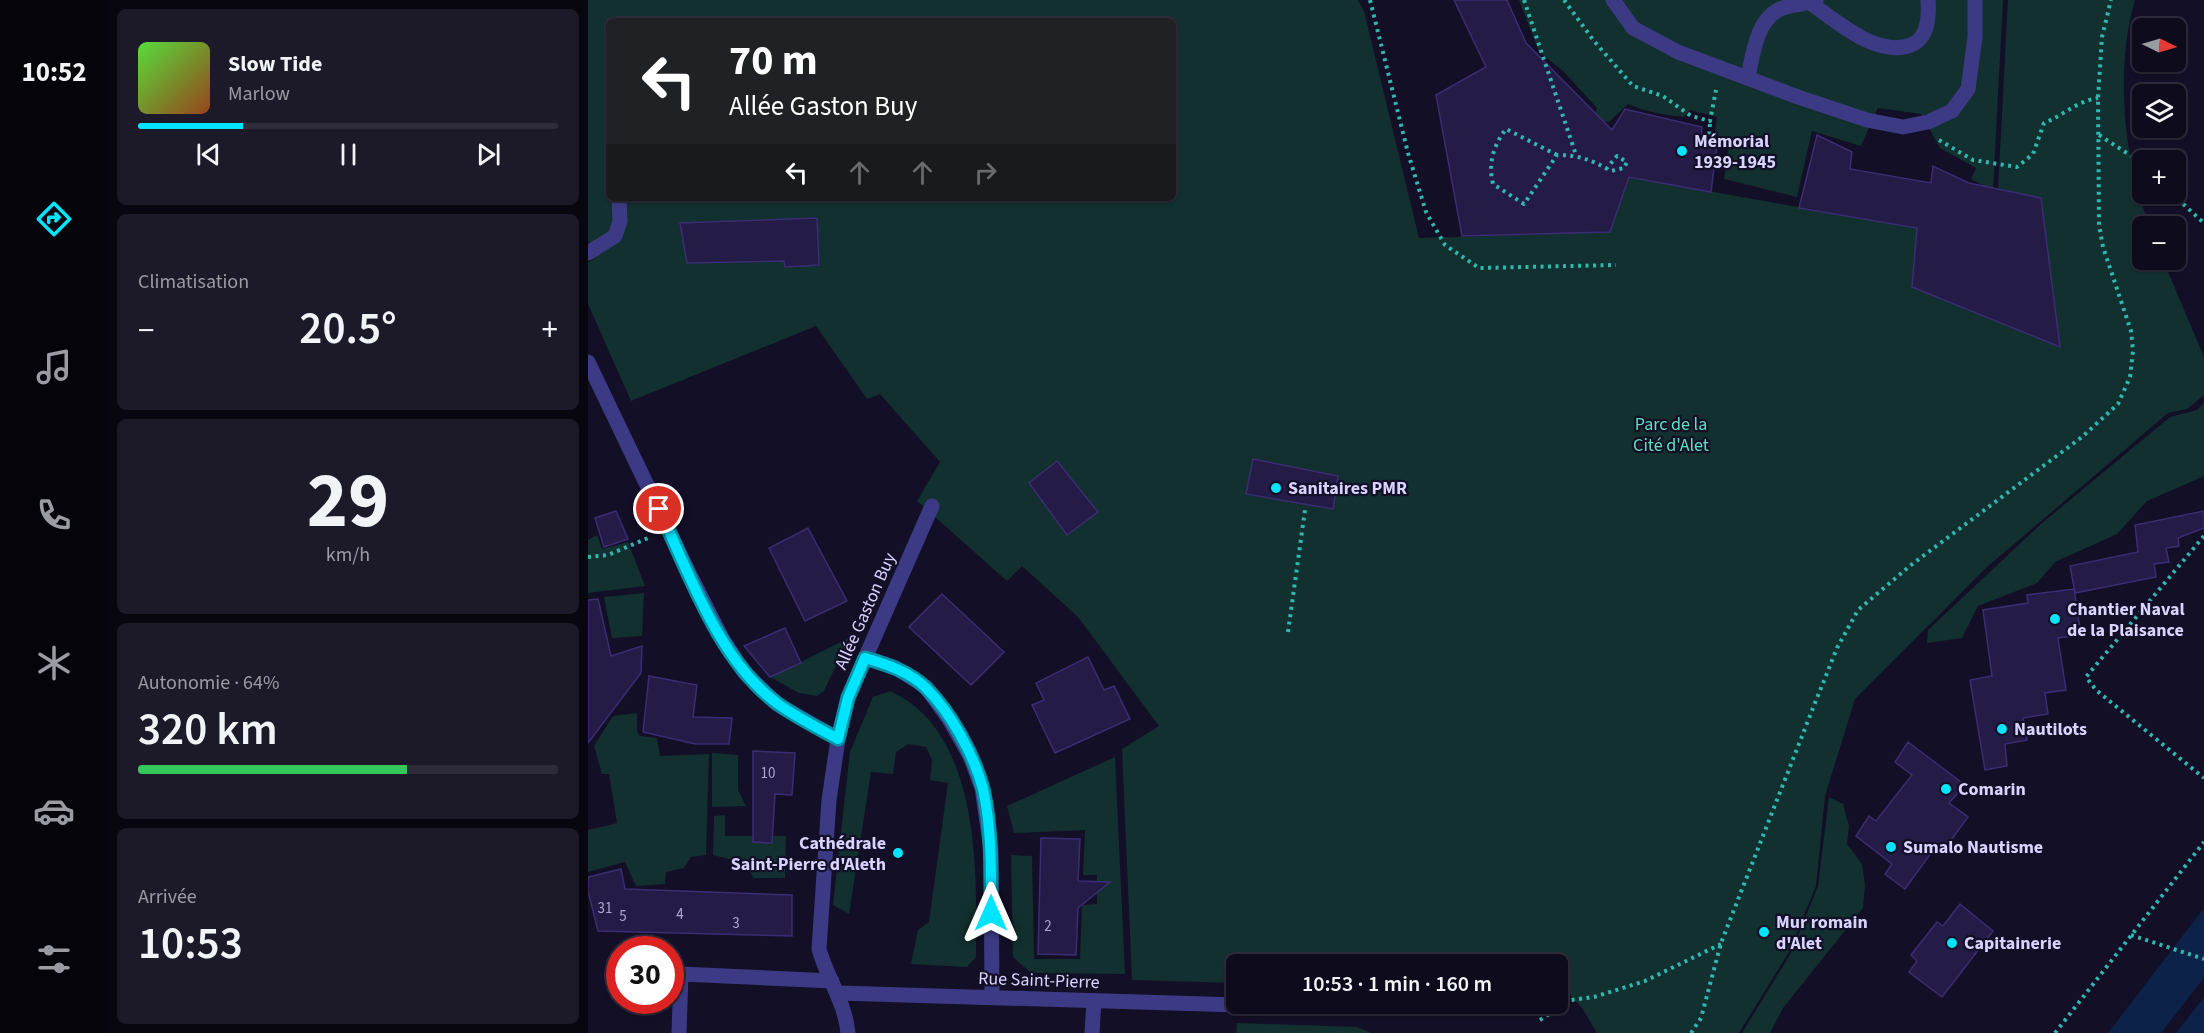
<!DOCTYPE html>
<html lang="fr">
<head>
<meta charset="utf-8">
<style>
  :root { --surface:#0e0b1c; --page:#1c1929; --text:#f1f3f6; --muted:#9b9ba3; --line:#2e2b3b; --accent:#00e5ff }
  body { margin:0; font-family:"Source Sans 3",sans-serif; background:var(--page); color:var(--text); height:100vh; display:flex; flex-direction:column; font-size:22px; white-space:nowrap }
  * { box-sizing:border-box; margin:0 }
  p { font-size:20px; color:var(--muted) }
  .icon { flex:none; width:33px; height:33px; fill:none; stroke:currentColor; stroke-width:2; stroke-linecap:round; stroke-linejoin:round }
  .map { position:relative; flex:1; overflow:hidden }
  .panel { display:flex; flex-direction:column; gap:9px; padding:9px; background:#08060f; width:480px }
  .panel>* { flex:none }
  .hud { position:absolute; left:18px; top:18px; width:570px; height:183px; border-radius:9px; box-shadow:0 2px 4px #0004,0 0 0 2px var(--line); background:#202124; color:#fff; overflow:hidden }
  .needle { width:39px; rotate:95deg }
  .tools { position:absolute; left:1544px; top:18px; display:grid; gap:12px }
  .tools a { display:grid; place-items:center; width:54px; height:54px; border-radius:9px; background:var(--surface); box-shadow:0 2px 4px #0004,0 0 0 2px var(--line); font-size:30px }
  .speed { position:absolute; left:18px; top:936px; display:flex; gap:12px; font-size:30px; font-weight:700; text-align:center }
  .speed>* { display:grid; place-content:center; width:78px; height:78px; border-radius:50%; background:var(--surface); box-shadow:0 2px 4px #0004,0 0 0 2px var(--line); line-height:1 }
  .speed .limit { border:9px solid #d22; background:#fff; color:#111 }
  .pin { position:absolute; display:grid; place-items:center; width:51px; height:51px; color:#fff; margin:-26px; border:3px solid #fff; border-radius:50%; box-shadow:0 2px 6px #0007 }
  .me { position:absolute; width:66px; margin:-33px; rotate:0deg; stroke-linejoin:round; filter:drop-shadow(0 0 4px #0008) }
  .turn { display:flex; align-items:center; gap:21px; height:126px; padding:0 24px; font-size:27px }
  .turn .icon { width:78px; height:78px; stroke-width:2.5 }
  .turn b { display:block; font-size:42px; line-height:51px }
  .lanes { display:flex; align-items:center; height:57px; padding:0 24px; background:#0003; justify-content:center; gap:30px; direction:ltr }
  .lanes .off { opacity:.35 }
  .big { font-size:45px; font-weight:600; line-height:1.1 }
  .panel .card { flex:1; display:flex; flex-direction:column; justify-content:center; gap:9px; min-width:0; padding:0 21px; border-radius:9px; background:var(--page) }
  .panel .dial { align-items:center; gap:0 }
  .dial b { font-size:78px; line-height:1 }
  .song { display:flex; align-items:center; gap:18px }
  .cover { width:72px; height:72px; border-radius:9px; background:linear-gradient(135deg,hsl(110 70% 55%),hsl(20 70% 35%)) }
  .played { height:6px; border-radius:3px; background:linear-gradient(90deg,var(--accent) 25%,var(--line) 25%) }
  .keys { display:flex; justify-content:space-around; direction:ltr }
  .heat { display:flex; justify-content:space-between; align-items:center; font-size:33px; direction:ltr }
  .charge { height:9px; border-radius:4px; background:linear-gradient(90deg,#34c759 64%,var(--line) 0) }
  .trip { position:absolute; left:638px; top:954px; width:342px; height:60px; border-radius:9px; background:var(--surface); box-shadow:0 2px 4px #0004,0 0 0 2px var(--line); font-weight:600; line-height:60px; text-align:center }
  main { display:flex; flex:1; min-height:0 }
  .menu { display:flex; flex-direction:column; width:108px; justify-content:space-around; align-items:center; background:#06040b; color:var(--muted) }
  .menu .icon { width:42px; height:42px }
  .menu .active { color:var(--accent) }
  .menu b { font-size:27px; color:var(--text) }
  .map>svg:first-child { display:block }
</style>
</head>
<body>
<main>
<nav class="menu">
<b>10:52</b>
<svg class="icon active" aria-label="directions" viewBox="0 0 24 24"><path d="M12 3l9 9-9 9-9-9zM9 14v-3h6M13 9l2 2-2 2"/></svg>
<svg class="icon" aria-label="music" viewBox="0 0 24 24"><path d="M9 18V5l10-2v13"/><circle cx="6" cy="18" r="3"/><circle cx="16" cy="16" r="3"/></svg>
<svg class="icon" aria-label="phone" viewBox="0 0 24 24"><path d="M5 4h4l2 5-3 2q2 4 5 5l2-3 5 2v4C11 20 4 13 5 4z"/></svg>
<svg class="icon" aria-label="climate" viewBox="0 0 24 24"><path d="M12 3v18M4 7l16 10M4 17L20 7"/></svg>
<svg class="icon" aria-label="car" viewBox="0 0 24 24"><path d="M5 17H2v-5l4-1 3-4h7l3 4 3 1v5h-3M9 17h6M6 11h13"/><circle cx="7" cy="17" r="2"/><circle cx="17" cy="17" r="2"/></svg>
<svg class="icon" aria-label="filters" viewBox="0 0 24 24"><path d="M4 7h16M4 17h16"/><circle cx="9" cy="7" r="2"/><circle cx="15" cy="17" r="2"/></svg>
</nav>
<section class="panel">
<div class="card">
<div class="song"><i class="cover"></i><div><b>Slow Tide</b><p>Marlow</p></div></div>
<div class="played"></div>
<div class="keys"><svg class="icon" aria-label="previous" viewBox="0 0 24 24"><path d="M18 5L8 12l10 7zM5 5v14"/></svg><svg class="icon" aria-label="pause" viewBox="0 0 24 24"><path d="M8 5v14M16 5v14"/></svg><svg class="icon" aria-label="next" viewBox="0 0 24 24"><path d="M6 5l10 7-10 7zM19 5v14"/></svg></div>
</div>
<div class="card"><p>Climatisation</p>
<div class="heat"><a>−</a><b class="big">20.5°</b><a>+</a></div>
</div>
<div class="card dial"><b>29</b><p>km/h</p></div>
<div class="card"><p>Autonomie · 64%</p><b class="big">320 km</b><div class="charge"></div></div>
<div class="card"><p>Arrivée</p><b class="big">10:53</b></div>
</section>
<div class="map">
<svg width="1616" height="1033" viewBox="0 0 1616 1033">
  <rect width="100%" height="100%" fill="#130f26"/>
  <g fill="#12302f" fill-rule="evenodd">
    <path d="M0,0H770L776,11L831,238L1022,232L1041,177L1329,228L1324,287L1471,347L1453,198L1410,189L1420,0H1547C1527,68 1535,161 1562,226H1554V260H1575L1616,357V395L1599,409L1580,413L1399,567L1267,699L1237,796L1228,886L1201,952L1151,1033H1009L994,1008L977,989H969V964H648V983L544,980L534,749L571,726L490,617L434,566L419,581L329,501L352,462L292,394L279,399L228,326L43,401L0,304V262L6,259L0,242ZM21,21H585V198H21Z"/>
    <path d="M931,0H1415L1405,190L1383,179L1388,168L1352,148L1333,114L1290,108L1273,146L1224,131L1209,197L1136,179L1141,144L1126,138L1129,117L1102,110L1096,117C1076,115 1058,112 1040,104L1021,122L1005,120L1009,108L975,71L951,52Z"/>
    <polygon points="1616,403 1616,474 1614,477 1559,501 1529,534 1467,562 1449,583 1390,606 1374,638 1339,643 1340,630 1453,524 1582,417 1609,410"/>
    <polygon points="9,535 14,549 40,542 57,586 0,593 0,540"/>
    <polygon points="56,593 54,636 24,638 16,597"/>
    <polygon points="261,638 236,691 229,696 211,693 182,677"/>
    <path d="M302,691C393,732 389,872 388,957L379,967L323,964L330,930L341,922L360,783L342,780L344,760L338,747L320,744L308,752L305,774L283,772L261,914L245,905L262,752L285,697Z"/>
    <polygon points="49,713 49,731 52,736 69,738 72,756 121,754 118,855 103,857 96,868 78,872 77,884 48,886 37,862 0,872 0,830 29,823 21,774 14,774 6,746 25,716"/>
    <polygon points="124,753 150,755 150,790 158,806 124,807"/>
    <polygon points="527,757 537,974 443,973 425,957 423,855 444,856 446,959 492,959 494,905 509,904 509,875 495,875 497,830 426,833 419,806"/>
    <polygon points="1241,797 1255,804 1261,826 1259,844 1274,864 1277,885 1275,908 1195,1008 1182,1033 1154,1033 1203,953 1230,886"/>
    <polygon points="137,815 137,836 198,836 197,878 165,878 160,864 125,855 126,816"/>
    <polygon points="649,1023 769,1027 783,1033 648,1033"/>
  </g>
  <polygon fill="#0c2248" points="1616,908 1616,1033 1520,1033"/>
  <polygon fill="#130f26" points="1616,978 1616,997 1588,1033 1573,1033"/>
  <g fill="#241b47" stroke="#3b2d73" stroke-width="1.5">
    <polygon points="866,0 919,0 938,43 1024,130 1037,109 1114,127 1113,140 1129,145 1123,192 1041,177 1022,232 874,236 848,95 898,67"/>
    <polygon points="1229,135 1264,152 1262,169 1343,183 1345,166 1381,183 1453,198 1472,347 1324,287 1329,228 1211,208"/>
    <polygon points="229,218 231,265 197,267 196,261 99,263 92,223"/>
    <polygon points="665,459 750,476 745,509 658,494"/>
    <polygon points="469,461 510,512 479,535 441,483"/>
    <polygon points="28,511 40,539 16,547 7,518"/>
    <polygon points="1616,511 1616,528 1590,538 1591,546 1578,548 1581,562 1566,564 1568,577 1487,593 1482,566 1550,552 1547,525"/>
    <polygon points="220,528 259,601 217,621 181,548"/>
    <polygon points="1486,589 1493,635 1470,638 1478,690 1457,693 1460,714 1435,718 1439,740 1417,744 1419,766 1397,770 1382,680 1404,676 1395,610 1440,603 1439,595"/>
    <polygon points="354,594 416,652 383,685 321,627"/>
    <polygon points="10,599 23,656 54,646 53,673 0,743 0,600"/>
    <polygon points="197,628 213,663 182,677 156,646"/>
    <polygon points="500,657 516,690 526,686 542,719 467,753 444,705 456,700 448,683"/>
    <polygon points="61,676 109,685 105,717 144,718 141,744 107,744 55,732"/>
    <polygon points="1320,742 1377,785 1361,803 1380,817 1353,854 1346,849 1317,889 1297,874 1304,864 1268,836 1281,816 1288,821 1324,775 1307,762"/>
    <polygon points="165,751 207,753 204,795 187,794 184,843 165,842"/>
    <polygon points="453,838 492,839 490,881 522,882 490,908 488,955 450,954"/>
    <polygon points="33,869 37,889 204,895 204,936 10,931 0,891 0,877"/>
    <polygon points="1372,904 1405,931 1354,997 1321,972 1329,961 1323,955 1349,922 1355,926"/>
  </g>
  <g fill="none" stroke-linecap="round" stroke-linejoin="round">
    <g stroke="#2fb8b0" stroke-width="4" stroke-dasharray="3 4.5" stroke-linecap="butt">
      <polyline points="782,0 820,153 838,212 857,245 891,268 1028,265"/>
      <polyline points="936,0 988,155"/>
      <polyline points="976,0 1006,41 1045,86 1075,96 1103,116 1122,121 1128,90"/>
      <polyline points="1511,135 1554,163"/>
      <path d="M1351,140L1385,160L1429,167L1445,154L1456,123C1476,115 1489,101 1510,98"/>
      <polyline points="1121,142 1122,121"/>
      <path d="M969,155L918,129C905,146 900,164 905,184L936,204L969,155C991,155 1004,160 1023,171L1036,168L1039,162L1029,156L1019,168"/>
      <polyline points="1584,194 1616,223"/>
      <polyline points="1616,536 1498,677 1508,690 1616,778"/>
      <polyline points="0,557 20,555 60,538"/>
      <polyline points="700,632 717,510"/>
      <polyline points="1543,935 1616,959"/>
      <polyline points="952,1020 983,1000 1006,997 1057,981 1133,944"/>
      <polyline points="1103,1033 1113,1018 1133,943 1225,708 1249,648 1270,610 1323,565 1494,437 1530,404 1542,377 1545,351 1543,331 1515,247 1511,225 1510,98 1514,37 1523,0"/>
      <polyline points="1467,1033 1616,842"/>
    </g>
    <g stroke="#3d3a85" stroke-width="15">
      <polyline points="1025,0 1045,28 1090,52 1210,97 1279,120 1315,127 1340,122 1364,111 1380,89 1387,37 1387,0"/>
      <path d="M1218,0C1247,19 1291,62 1327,43C1340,35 1341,14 1340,0"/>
      <path d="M1160,77C1165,53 1169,17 1195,8C1206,4 1217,5 1228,0"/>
      <polyline points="0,253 27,236 32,221 31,198"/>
    </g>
    <g stroke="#3d3a85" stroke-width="15">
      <polyline points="0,362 103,577 134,638 156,672 189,704 250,739"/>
      <polyline points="277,658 308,668 338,687 361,719 382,756 394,788 403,850 404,997"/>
      <polyline points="251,993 650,1005"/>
      <polyline points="91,1033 93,974 244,981"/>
      <path d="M260,1033C257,1002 239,978 231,949L241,800L250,739L260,697L344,506"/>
      <polyline points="504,1033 506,1001"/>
    </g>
  </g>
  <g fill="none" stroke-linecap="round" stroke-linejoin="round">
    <g stroke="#0095a6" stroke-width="15">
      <path id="route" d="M71,509C101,573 131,661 190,704C208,717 230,728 250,739L260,698L277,658C298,664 322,672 338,688C363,713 386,755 395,789C404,829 403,872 403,913"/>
    </g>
    <use href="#route" stroke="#00e5ff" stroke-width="10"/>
  </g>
  <g fill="#00e5ff" stroke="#130f26" stroke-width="2">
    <circle cx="1094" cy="151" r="6"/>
    <circle cx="688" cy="488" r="6"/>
    <circle cx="1467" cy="619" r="6"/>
    <circle cx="1414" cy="729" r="6"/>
    <circle cx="1358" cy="789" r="6"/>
    <circle cx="1303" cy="847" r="6"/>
    <circle cx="310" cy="853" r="6"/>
    <circle cx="1176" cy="932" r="6"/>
    <circle cx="1364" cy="943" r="6"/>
  </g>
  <g text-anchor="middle" stroke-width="4.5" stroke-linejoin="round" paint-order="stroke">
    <g font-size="15" fill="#aca6d1">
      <text x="180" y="778">10</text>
      <text x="17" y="913">31</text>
      <text x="92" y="919">4</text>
      <text x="35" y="921">5</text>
      <text x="148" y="928">3</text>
      <text x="460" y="931">2</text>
    </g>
    <g font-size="18" font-weight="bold" fill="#d9d4ff" stroke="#130f26" text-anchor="start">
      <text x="1106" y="147">Mémorial<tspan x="1106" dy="21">1939-1945</tspan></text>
      <text x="700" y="494">Sanitaires PMR</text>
      <text x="1479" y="615">Chantier Naval<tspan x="1479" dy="21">de la Plaisance</tspan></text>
      <text x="1426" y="735">Nautilots</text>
      <text x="1370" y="795">Comarin</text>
      <text x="298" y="849" text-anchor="end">Cathédrale<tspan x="298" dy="21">Saint-Pierre d'Aleth</tspan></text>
      <text x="1315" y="853">Sumalo Nautisme</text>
      <text x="1188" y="928">Mur romain<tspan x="1188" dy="21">d'Alet</tspan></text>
      <text x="1376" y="949">Capitainerie</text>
    </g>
    <g font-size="18" fill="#5fe0c0" stroke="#130f26">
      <text x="1083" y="430">Parc de la<tspan x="1083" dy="21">Cité d'Alet</tspan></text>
    </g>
    <g font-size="18" fill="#d9d4ff" stroke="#130f26">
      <text transform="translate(277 611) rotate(-66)" y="6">Allée Gaston Buy</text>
      <text transform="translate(451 980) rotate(2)" y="6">Rue Saint-Pierre</text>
    </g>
  </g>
</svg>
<div class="tools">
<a><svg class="needle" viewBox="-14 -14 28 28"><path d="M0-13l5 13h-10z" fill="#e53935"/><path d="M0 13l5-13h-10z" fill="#9b9ba3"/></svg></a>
<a><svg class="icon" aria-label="layers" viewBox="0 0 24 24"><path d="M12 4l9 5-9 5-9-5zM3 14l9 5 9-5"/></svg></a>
<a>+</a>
<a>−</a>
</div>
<div class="speed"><div class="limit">30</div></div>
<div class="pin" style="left:71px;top:509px;background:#d93025"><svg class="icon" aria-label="arrive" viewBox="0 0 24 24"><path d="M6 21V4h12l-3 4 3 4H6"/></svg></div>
<svg class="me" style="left:403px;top:913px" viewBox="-20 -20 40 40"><path d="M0-17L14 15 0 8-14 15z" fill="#00e5ff" stroke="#fff" stroke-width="4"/></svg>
<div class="trip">10:53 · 1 min · 160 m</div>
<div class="hud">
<div class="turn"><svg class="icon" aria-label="left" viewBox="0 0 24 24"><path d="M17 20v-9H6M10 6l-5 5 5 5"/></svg><div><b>70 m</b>Allée Gaston Buy</div></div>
<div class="lanes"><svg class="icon" aria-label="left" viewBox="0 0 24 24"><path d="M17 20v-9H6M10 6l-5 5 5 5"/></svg><svg class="icon off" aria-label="ahead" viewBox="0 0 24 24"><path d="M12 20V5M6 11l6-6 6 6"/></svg><svg class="icon off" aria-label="ahead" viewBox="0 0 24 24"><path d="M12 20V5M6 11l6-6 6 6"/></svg><svg class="icon off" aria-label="right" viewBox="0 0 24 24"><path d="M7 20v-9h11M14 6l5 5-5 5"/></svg></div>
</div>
</div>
</main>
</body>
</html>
